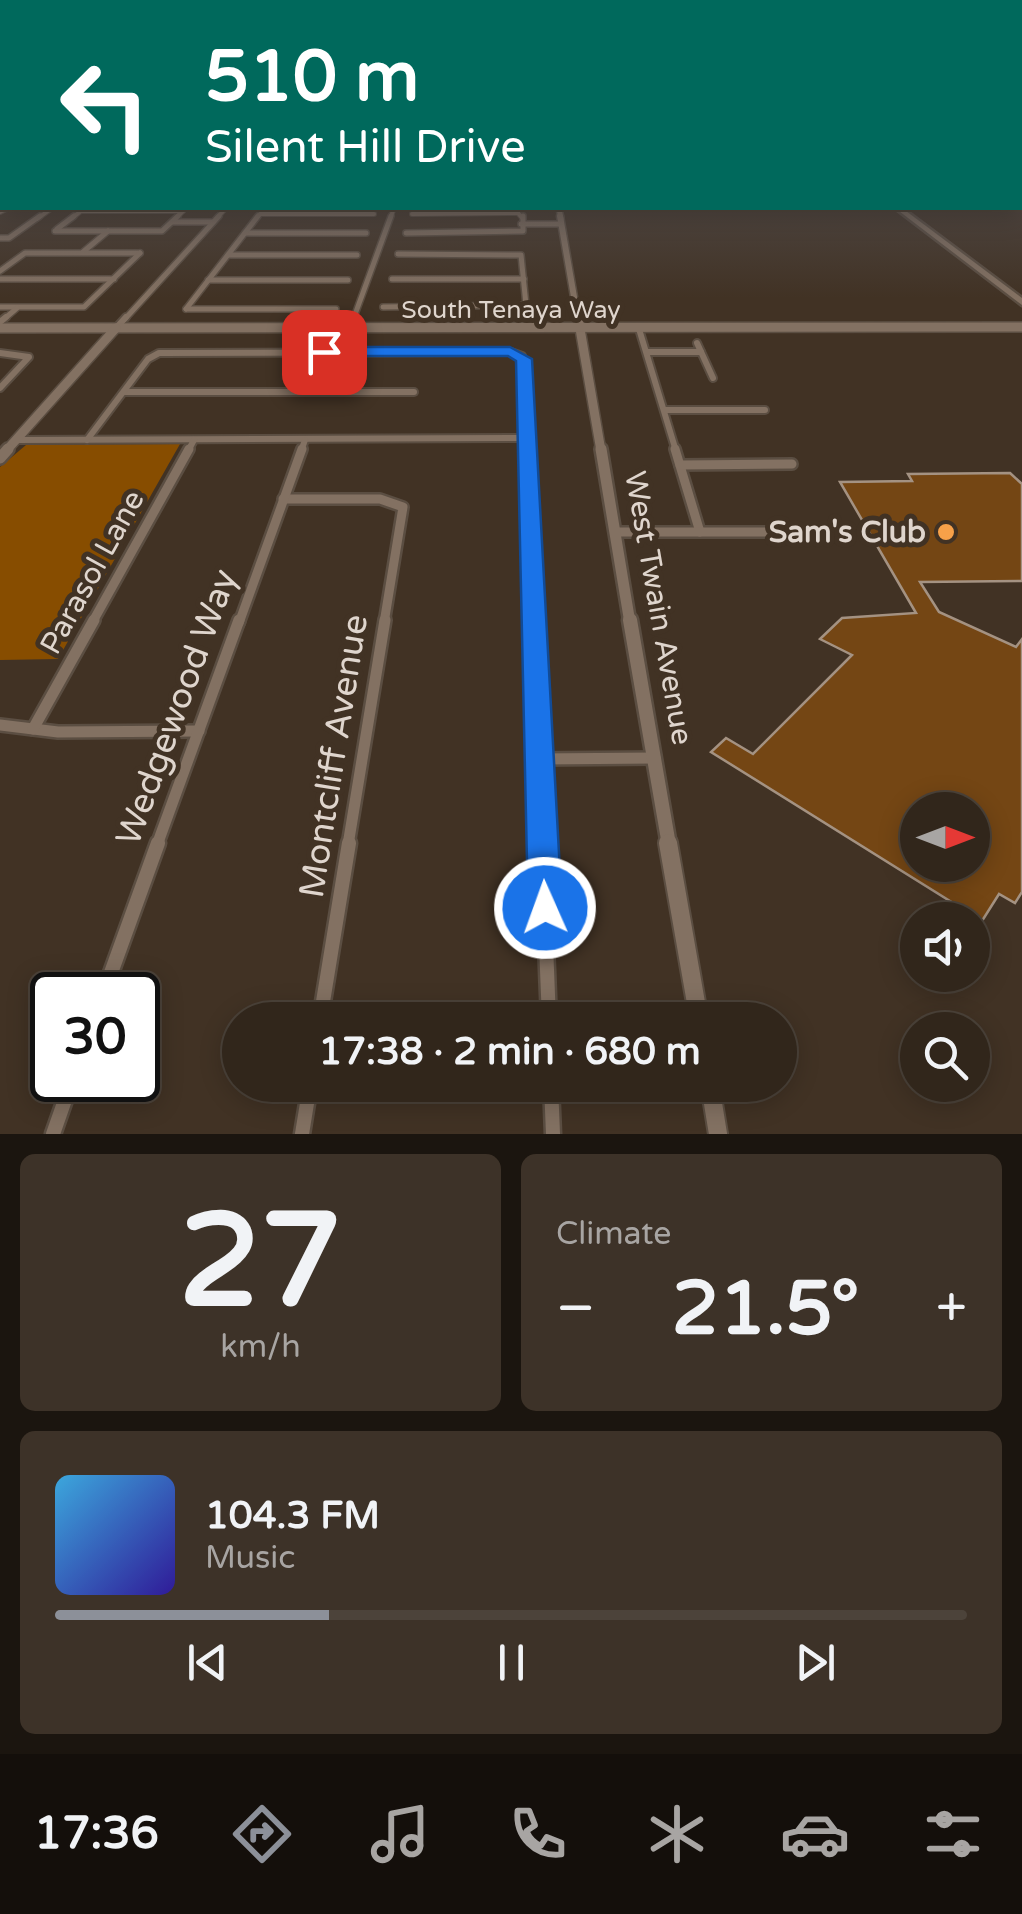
<!DOCTYPE html>
<html lang="en">
<head>
<meta charset="utf-8">
<style>
  :root { --surface:#31261b; --page:#3d3228; --text:#f1f3f6; --muted:#a8a5a3; --line:#4c433a; --accent:#8c9099 }
  body { margin:0; font-family:"Varela Round",sans-serif; background:var(--page); color:var(--text); height:100vh; display:flex; flex-direction:column; font-size:38px; white-space:nowrap }
  * { box-sizing:border-box; margin:0 }
  p { font-size:32px; color:var(--muted) }
  .icon { flex:none; width:55px; height:55px; fill:none; stroke:currentColor; stroke-width:2; stroke-linecap:round; stroke-linejoin:round }
  .map { position:relative; height:1134px; overflow:hidden }
  .details { display:flex; flex-direction:column; gap:20px; padding:20px; background:#1b150f; flex:1 }
  .details>* { flex:none }
  .banner { position:absolute; left:0px; top:0px; width:1022px; height:210px; box-shadow:0 5px 25px #0003,0 0 0 2px var(--line); background:#00695c; color:#fff; overflow:hidden }
  .needle { width:65px; rotate:90deg }
  .fabs { position:absolute; left:900px; top:792px; display:grid; gap:20px }
  .fabs a { display:grid; place-items:center; width:90px; height:90px; border-radius:50%; background:var(--surface); box-shadow:0 5px 25px #0003,0 0 0 2px var(--line); font-size:50px }
  .speed { position:absolute; left:30px; top:972px; display:flex; gap:20px; font-size:50px; font-weight:700; text-align:center }
  .speed>* { display:grid; place-content:center; width:130px; height:130px; border-radius:50%; background:var(--surface); box-shadow:0 5px 25px #0003,0 0 0 2px var(--line); line-height:1 }
  .speed .limit { border:5px solid #111; border-radius:15px; background:#fff; color:#111 }
  .pin { position:absolute; display:grid; place-items:center; width:85px; height:85px; color:#fff; margin:-42px; border-radius:20px; box-shadow:0 5px 15px #0006 }
  .me { position:absolute; width:110px; margin:-55px; rotate:358deg; stroke-linejoin:round; filter:drop-shadow(0 0 8px #0008) }
  .turn { display:flex; align-items:center; gap:35px; height:210px; padding:0 40px; font-size:45px }
  .turn .icon { width:130px; height:130px; stroke-width:2.5 }
  .turn b { display:block; font-size:70px; line-height:85px }
  .big { font-size:75px; font-weight:700; line-height:1.1 }
  .details .card { flex:1; display:flex; flex-direction:column; justify-content:center; gap:15px; min-width:0; padding:0 35px; border-radius:15px; background:var(--page) }
  .details .dial { align-items:center; gap:0 }
  .dial b { font-size:130px; line-height:1 }
  .song { display:flex; align-items:center; gap:30px }
  .cover { width:120px; height:120px; border-radius:15px; background:linear-gradient(135deg,hsl(200 70% 55%),hsl(250 70% 35%)) }
  .played { height:10px; border-radius:5px; background:linear-gradient(90deg,var(--accent) 30%,var(--line) 30%) }
  .keys { display:flex; justify-content:space-around; direction:ltr }
  .heat { display:flex; justify-content:space-between; align-items:center; font-size:55px; direction:ltr }
  .details .tiles { flex:1; display:grid; gap:20px; grid-template-columns:1fr 1fr }
  .card:last-child { grid-column:span 2 }
  .trip { position:absolute; left:222px; top:1002px; width:575px; height:100px; border-radius:50px; background:var(--surface); box-shadow:0 5px 25px #0003,0 0 0 2px var(--line); font-weight:700; line-height:100px; text-align:center }
  .tab-bar { display:flex; height:160px; justify-content:space-around; align-items:center; background:#140f0b; color:var(--muted) }
  .tab-bar .icon { width:70px; height:70px }
  .tab-bar .active { color:var(--accent) }
  .tab-bar b { font-size:45px; color:var(--text) }
  .map>svg:first-child { display:block }
</style>
</head>
<body>
<div class="map">
<svg width="1022" height="1134" viewBox="0 0 1022 1134">
  <rect width="100%" height="100%" fill="#413224"/>
  <polygon fill="#874d00" points="180,444 58,659 0,660 0,467 26,445"/>
  <path fill="#744614" stroke="#a49282" stroke-width="2.5" fill-rule="evenodd" d="M1010,473L1022,484V581L920,582L939,612L1016,647L1022,639V892L1015,903L999,894L982,921L711,752L726,738L753,754L852,655L820,639L842,618L916,613L840,482L912,481L908,474ZM918,810H972V865H918Z"/>
  <g fill="none" stroke-linecap="round" stroke-linejoin="round">
    <g stroke="#5b4e42" stroke-width="6">
      <g id="minor-far5">
        <polyline points="0,212 8,208"/>
        <polyline points="412,214 518,213 523,219"/>
        <polyline points="37,219 52,208"/>
        <polyline points="71,219 81,211 183,211"/>
        <polyline points="175,219 183,211"/>
        <polyline points="216,219 226,208"/>
        <polyline points="256,219 260,214 374,214"/>
        <polyline points="390,219 394,208"/>
      </g>
    </g>
    <g stroke="#5b4e42" stroke-width="8">
      <g id="minor-far4">
        <polyline points="172,222 213,222"/>
        <polyline points="521,224 560,224"/>
        <polyline points="57,229 74,216"/>
        <polyline points="55,231 162,231 178,216"/>
        <polyline points="245,233 366,233"/>
        <polyline points="406,233 523,231 523,216"/>
        <polyline points="0,238 9,238 40,216"/>
        <polyline points="83,252 108,231"/>
        <polyline points="228,255 357,255"/>
        <polyline points="0,271 25,253 140,253"/>
        <polyline points="0,279 114,279"/>
        <polyline points="392,279 524,279"/>
        <polyline points="208,280 348,280"/>
        <polyline points="0,307 84,307 140,253"/>
        <polyline points="383,307 526,305 521,255 398,254"/>
        <polyline points="186,309 258,216"/>
        <polyline points="186,309 336,309"/>
        <polyline points="3,320 17,308"/>
        <polyline points="124,320 219,216"/>
        <polyline points="353,320 391,216"/>
      </g>
    </g>
    <g stroke="#5b4e42" stroke-width="10">
      <g id="minor-far3">
        <polyline points="0,322 6,317"/>
        <polyline points="116,328 126,317"/>
        <polyline points="350,329 354,317"/>
        <polyline points="639,329 676,451"/>
        <polyline points="697,343 713,378"/>
        <polyline points="647,352 701,352"/>
        <polyline points="0,353 29,357 0,388"/>
        <polyline points="124,392 414,392"/>
        <polyline points="664,410 765,410"/>
        <polyline points="17,440 527,438"/>
        <polyline points="87,440 148,359 159,353 511,352 522,356 526,451"/>
        <polyline points="188,451 194,440"/>
        <polyline points="301,451 305,440"/>
      </g>
    </g>
    <g stroke="#5b4e42" stroke-width="14">
      <g id="minor-far2">
        <polyline points="526,449 533,623"/>
        <polyline points="675,449 700,532"/>
        <polyline points="680,465 792,464"/>
        <polyline points="283,499 380,499 403,507 384,623"/>
        <polyline points="616,532 825,532"/>
        <polyline points="92,623 189,449"/>
        <polyline points="239,623 302,449"/>
      </g>
    </g>
    <g stroke="#5b4e42" stroke-width="16">
      <g id="minor-far1">
        <polyline points="533,620 542,845"/>
        <polyline points="0,725 58,732 199,731"/>
        <polyline points="33,729 94,620"/>
        <polyline points="539,759 655,758"/>
        <polyline points="157,845 239,620"/>
        <polyline points="348,845 385,620"/>
      </g>
    </g>
    <g stroke="#5b4e42" stroke-width="19">
      <g id="minor">
        <polyline points="542,843 549,1020"/>
        <polyline points="103,995 158,843"/>
        <polyline points="320,1020 349,843"/>
        <polyline points="551,1085 553,1134"/>
        <polyline points="53,1134 72,1080"/>
        <polyline points="302,1134 310,1085"/>
      </g>
    </g>
    <g stroke="#5b4e42" stroke-width="8">
      <polyline id="tertiary-far5" points="559,208 561,219"/>
    </g>
    <g stroke="#5b4e42" stroke-width="9">
      <polyline id="tertiary-far4" points="560,216 578,320"/>
    </g>
    <g stroke="#5b4e42" stroke-width="12">
      <g id="tertiary-far3">
        <polyline points="578,317 601,451"/>
        <polyline points="0,328 1022,327"/>
        <polyline points="6,451 116,328"/>
      </g>
    </g>
    <g stroke="#5b4e42" stroke-width="16">
      <g id="tertiary-far2">
        <polyline points="601,449 630,623"/>
        <polyline points="0,458 8,449"/>
      </g>
    </g>
    <g stroke="#5b4e42" stroke-width="19">
      <polyline id="tertiary-far1" points="630,620 669,845"/>
    </g>
    <g stroke="#5b4e42" stroke-width="22">
      <g id="tertiary">
        <polyline points="668,843 699,1020"/>
        <polyline points="710,1085 718,1134"/>
      </g>
    </g>
    <g stroke="#5b4e42" stroke-width="5">
      <polygon id="secondary" points="895,208 902,208 1022,298 1022,305"/>
    </g>
    <g stroke="#5b4e42" stroke-width="5">
      <polygon id="primary" points="2,144 2,148 0,149 0,145"/>
    </g>
    <use href="#minor-far5" stroke="#837162" stroke-width="4"/>
    <use href="#minor-far4" stroke="#837162" stroke-width="5"/>
    <use href="#minor-far3" stroke="#837162" stroke-width="6"/>
    <use href="#minor-far2" stroke="#837162" stroke-width="9"/>
    <use href="#minor-far1" stroke="#837162" stroke-width="11"/>
    <use href="#minor" stroke="#837162" stroke-width="14"/>
    <use href="#tertiary-far5" stroke="#837162" stroke-width="5"/>
    <use href="#tertiary-far4" stroke="#837162" stroke-width="6"/>
    <use href="#tertiary-far3" stroke="#837162" stroke-width="9"/>
    <use href="#tertiary-far2" stroke="#837162" stroke-width="11"/>
    <use href="#tertiary-far1" stroke="#837162" stroke-width="14"/>
    <use href="#tertiary" stroke="#837162" stroke-width="18"/>
    <use href="#secondary" fill="#837162" fill-rule="evenodd"/>
    <use href="#primary" fill="#c79463" fill-rule="evenodd"/>
  </g>
  <linearGradient id="sky" x2="0" y2="1"><stop stop-color="#241c14"/><stop offset="0.47" stop-color="#544f50"/><stop offset="1" stop-color="#544f50" stop-opacity="0"/></linearGradient>
  <rect width="1022" height="298" fill="url(#sky)"/>
  <polygon fill="#1a73e8" stroke="#114b97" stroke-width="2.5" points="510,347 532,359 562,908 557,919 545,923 533,919 528,908 516,361 508,356 324,356 317,352 324,347"/>
  <circle fill="#f7a149" stroke="#413224" stroke-width="4" cx="946" cy="532" r="10"/>
  <g text-anchor="middle" stroke-width="10" stroke-linejoin="round" paint-order="stroke">
    <g font-size="25" fill="#dfd5cd" stroke="#413224">
      <text x="511" y="318">South Tenaya Way</text>
    </g>
    <g font-size="30" font-weight="bold" fill="#dfd5cd" stroke="#413224" text-anchor="end">
      <text x="926" y="542">Sam's Club</text>
    </g>
    <g font-size="30" fill="#dfd5cd" stroke="#413224">
      <text transform="translate(92 572) rotate(-61)" y="10">Parasol Lane</text>
      <text transform="translate(659 608) rotate(80)" y="10">West Twain Avenue</text>
    </g>
    <g font-size="35" fill="#dfd5cd" stroke="#413224">
      <text transform="translate(176 707) rotate(-70)" y="12">Wedgewood Way</text>
      <text transform="translate(333 756) rotate(-81)" y="12">Montcliff Avenue</text>
    </g>
  </g>
</svg>
<div class="fabs">
<a><svg class="needle" viewBox="-14 -14 28 28"><path d="M0-13l5 13h-10z" fill="#e53935"/><path d="M0 13l5-13h-10z" fill="#a8a5a3"/></svg></a>
<a><svg class="icon" aria-label="sound" viewBox="0 0 24 24"><path d="M4 9h4l5-4v14l-5-4H4zM17 9q2 3 0 6"/></svg></a>
<a><svg class="icon" aria-label="search" viewBox="0 0 24 24"><circle cx="10" cy="10" r="6"/><path d="M15 15l6 6"/></svg></a>
</div>
<div class="speed"><div class="limit">30</div></div>
<div class="pin" style="left:324px;top:352px;background:#d93025"><svg class="icon" aria-label="arrive" viewBox="0 0 24 24"><path d="M6 21V4h12l-3 4 3 4H6"/></svg></div>
<svg class="me" style="left:545px;top:908px" viewBox="-20 -20 40 40"><circle r="17" fill="#1a73e8" stroke="#fff" stroke-width="3"/><path d="M0-11L8 9 0 5-8 9z" fill="#fff"/></svg>
<div class="trip">17:38 · 2 min · 680 m</div>
<div class="banner">
<div class="turn"><svg class="icon" aria-label="left" viewBox="0 0 24 24"><path d="M17 20v-9H6M10 6l-5 5 5 5"/></svg><div><b>510 m</b>Silent Hill Drive</div></div>
</div>
</div>
<section class="details">
<div class="tiles">
<div class="card dial"><b>27</b><p>km/h</p></div>
<div class="card"><p>Climate</p>
<div class="heat"><a>−</a><b class="big">21.5°</b><a>+</a></div>
</div>
<div class="card">
<div class="song"><i class="cover"></i><div><b>104.3 FM</b><p>Music</p></div></div>
<div class="played"></div>
<div class="keys"><svg class="icon" aria-label="previous" viewBox="0 0 24 24"><path d="M18 5L8 12l10 7zM5 5v14"/></svg><svg class="icon" aria-label="pause" viewBox="0 0 24 24"><path d="M8 5v14M16 5v14"/></svg><svg class="icon" aria-label="next" viewBox="0 0 24 24"><path d="M6 5l10 7-10 7zM19 5v14"/></svg></div>
</div>
</div>
</section>
<nav class="tab-bar">
<b>17:36</b>
<svg class="icon active" aria-label="directions" viewBox="0 0 24 24"><path d="M12 3l9 9-9 9-9-9zM9 14v-3h6M13 9l2 2-2 2"/></svg>
<svg class="icon" aria-label="music" viewBox="0 0 24 24"><path d="M9 18V5l10-2v13"/><circle cx="6" cy="18" r="3"/><circle cx="16" cy="16" r="3"/></svg>
<svg class="icon" aria-label="phone" viewBox="0 0 24 24"><path d="M5 4h4l2 5-3 2q2 4 5 5l2-3 5 2v4C11 20 4 13 5 4z"/></svg>
<svg class="icon" aria-label="climate" viewBox="0 0 24 24"><path d="M12 3v18M4 7l16 10M4 17L20 7"/></svg>
<svg class="icon" aria-label="car" viewBox="0 0 24 24"><path d="M5 17H2v-5l4-1 3-4h7l3 4 3 1v5h-3M9 17h6M6 11h13"/><circle cx="7" cy="17" r="2"/><circle cx="17" cy="17" r="2"/></svg>
<svg class="icon" aria-label="filters" viewBox="0 0 24 24"><path d="M4 7h16M4 17h16"/><circle cx="9" cy="7" r="2"/><circle cx="15" cy="17" r="2"/></svg>
</nav>
</body>
</html>
